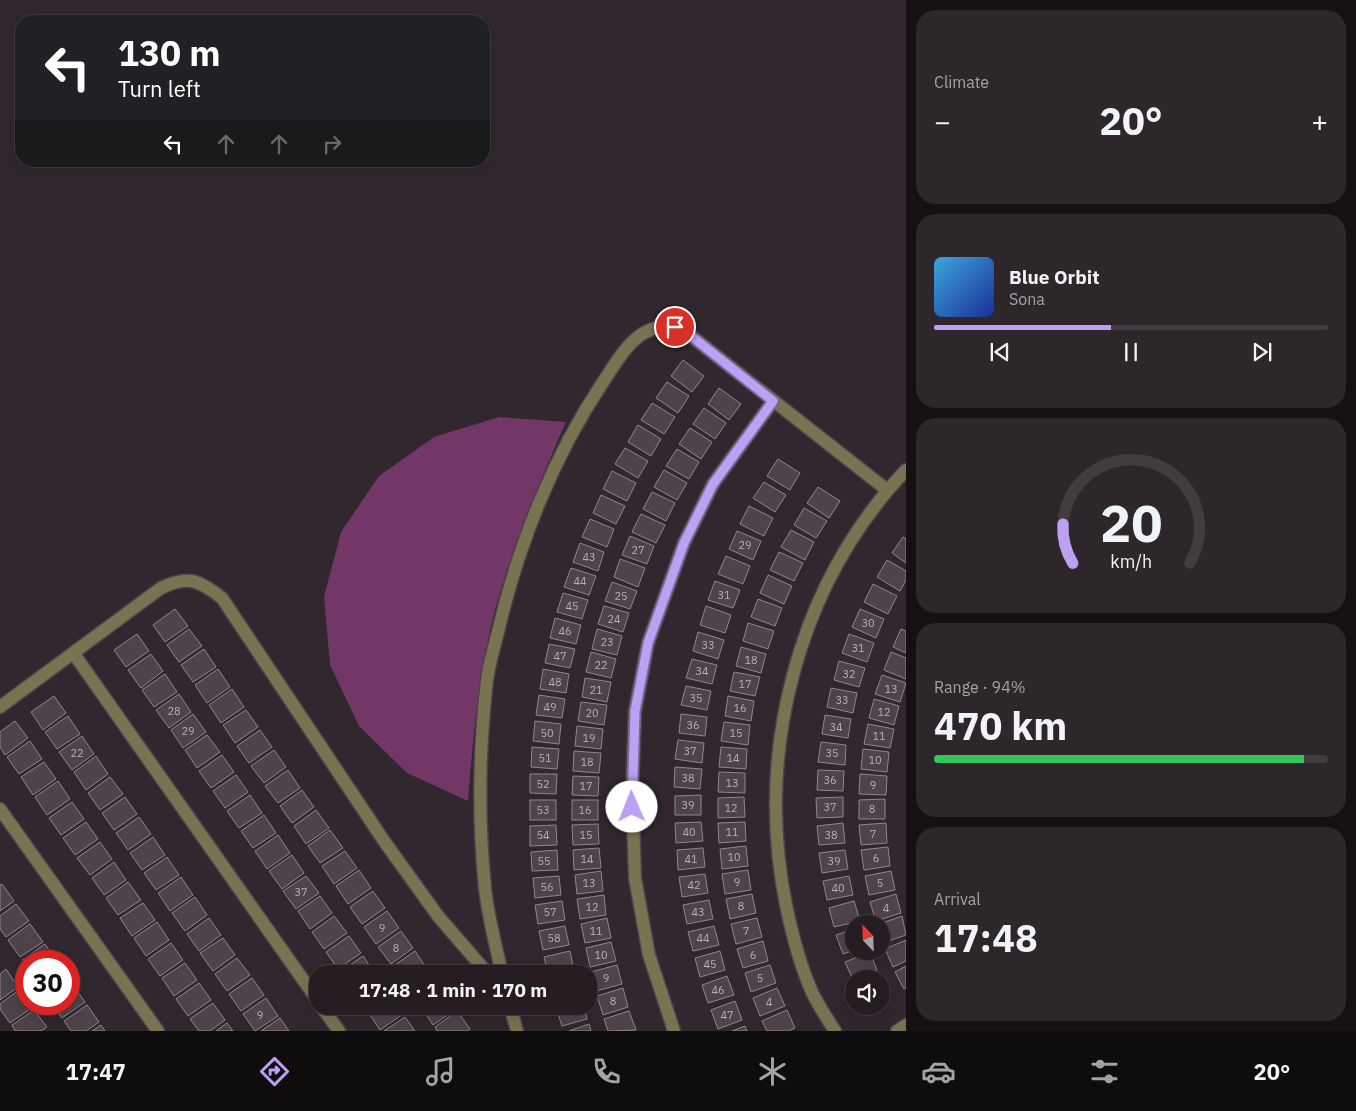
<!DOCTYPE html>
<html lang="en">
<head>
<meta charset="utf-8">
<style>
  :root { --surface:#251d22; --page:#2d262a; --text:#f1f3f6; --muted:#a3a2a5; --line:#423b40; --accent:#bca0f2 }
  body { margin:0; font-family:"IBM Plex Sans",sans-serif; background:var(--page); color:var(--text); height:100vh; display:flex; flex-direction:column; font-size:19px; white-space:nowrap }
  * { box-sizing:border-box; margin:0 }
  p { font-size:16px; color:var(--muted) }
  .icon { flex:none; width:28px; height:28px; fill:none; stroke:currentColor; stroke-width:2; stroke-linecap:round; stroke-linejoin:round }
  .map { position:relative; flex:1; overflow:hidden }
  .sheet { display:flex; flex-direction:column; gap:10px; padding:10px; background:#141013; width:450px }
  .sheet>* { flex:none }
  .hud { position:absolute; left:15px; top:15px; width:475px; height:152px; border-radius:20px; box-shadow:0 5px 20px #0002,0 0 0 1px var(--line); background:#202124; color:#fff; overflow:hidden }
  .needle { width:32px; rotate:337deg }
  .controls { position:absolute; left:845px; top:915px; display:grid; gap:10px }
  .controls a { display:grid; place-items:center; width:45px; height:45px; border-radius:50%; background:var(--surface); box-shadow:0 5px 20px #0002,0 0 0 1px var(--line); font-size:25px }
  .speed { position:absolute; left:15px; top:950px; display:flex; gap:10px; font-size:25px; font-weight:700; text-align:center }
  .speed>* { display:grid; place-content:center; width:65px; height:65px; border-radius:50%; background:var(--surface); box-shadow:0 5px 20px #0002,0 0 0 1px var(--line); line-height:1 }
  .speed .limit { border:8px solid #d22; background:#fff; color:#111 }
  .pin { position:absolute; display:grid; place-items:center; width:42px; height:42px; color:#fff; margin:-21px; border:2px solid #fff; border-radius:50%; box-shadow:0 1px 5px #0007 }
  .me { position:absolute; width:55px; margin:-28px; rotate:359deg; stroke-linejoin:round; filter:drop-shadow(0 0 4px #0008) }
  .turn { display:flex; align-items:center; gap:18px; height:105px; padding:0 20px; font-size:22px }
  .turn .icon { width:65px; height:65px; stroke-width:2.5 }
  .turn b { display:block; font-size:35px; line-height:42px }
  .lanes { display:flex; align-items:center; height:48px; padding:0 20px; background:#0003; justify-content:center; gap:25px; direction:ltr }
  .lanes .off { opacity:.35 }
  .big { font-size:38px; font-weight:800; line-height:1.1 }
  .sheet .widget { flex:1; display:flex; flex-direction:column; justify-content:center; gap:8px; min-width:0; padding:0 18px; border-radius:20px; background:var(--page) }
  .sheet .dial { align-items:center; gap:0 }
  .dial svg { height:130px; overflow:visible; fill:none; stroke:var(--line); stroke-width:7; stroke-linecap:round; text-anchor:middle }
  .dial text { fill:var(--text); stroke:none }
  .song { display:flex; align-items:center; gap:15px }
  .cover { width:60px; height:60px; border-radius:8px; background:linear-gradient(135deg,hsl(200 70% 55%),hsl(230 70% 35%)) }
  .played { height:5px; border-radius:2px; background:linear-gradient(90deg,var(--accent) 45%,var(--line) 45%) }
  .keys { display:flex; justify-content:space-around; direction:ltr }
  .heat { display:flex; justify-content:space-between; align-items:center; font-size:28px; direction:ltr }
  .charge { height:8px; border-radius:4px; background:linear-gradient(90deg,#34c759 94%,var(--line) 0) }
  .trip { position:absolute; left:309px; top:965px; width:288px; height:50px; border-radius:20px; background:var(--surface); box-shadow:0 5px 20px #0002,0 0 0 1px var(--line); font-weight:800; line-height:50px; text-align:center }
  .tab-bar { display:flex; height:80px; justify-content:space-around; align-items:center; background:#0f0c0e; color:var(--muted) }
  .tab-bar .icon { width:35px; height:35px }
  .tab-bar .selected { color:var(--accent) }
  .tab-bar b { font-size:22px; color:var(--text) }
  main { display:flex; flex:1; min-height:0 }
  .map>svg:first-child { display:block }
</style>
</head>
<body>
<main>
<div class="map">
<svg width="906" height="1031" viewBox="0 0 906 1031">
  <rect width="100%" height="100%" fill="#31272e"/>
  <path fill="#723766" d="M499,417L566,422C539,483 513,545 495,610C479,672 473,737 468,801L407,773L359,726L330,665L324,597L341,532L379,476L434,437Z"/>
  <g fill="#4e434b" stroke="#92858e">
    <polygon points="683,360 704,376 692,392 671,376"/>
    <polygon points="667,382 689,396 678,413 656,398"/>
    <polygon points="719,388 741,404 729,420 708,404"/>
    <polygon points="652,403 675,417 664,434 641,420"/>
    <polygon points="704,408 726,423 715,439 693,424"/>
    <polygon points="638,425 661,439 651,456 628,442"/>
    <polygon points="690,428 712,442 701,459 679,444"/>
    <polygon points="625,448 648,461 638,478 615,464"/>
    <polygon points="677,449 699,462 689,479 666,466"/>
    <polygon points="778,459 800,473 790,490 767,476"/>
    <polygon points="664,470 687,483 677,500 654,487"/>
    <polygon points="612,471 636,483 627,501 603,489"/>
    <polygon points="764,482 786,495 775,512 753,498"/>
    <polygon points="818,487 840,501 829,518 807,503"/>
    <polygon points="652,492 675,503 666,521 643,509"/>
    <polygon points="601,495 625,506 616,524 593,513"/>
    <polygon points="749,506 773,518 764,536 740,524"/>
    <polygon points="804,508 827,521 816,538 794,525"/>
    <polygon points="641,514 665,525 656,543 632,532"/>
    <polygon points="590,519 614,529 607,547 582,537"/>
    <polygon points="791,530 814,542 805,560 781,547"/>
    <polygon points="737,531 761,541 753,560 729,549"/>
    <polygon points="630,536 654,546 647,564 622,555"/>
    <polygon points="903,537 906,539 906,563 892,553"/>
    <polygon points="580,543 604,552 598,571 573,562"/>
    <polygon points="779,552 803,563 794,581 770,570"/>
    <polygon points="726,556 750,566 743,584 718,574"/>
    <polygon points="620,559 645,568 638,587 614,577"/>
    <polygon points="887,560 906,571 906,580 900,591 877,577"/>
    <polygon points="571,568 596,576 589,595 564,587"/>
    <polygon points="768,575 792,586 784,604 760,593"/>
    <polygon points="715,581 740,590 733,608 708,600"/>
    <polygon points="612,582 637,591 630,609 605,601"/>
    <polygon points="873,584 897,596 888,614 864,602"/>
    <polygon points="563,593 588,600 582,619 557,612"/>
    <polygon points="758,599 782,608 775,626 751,617"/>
    <polygon points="604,606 629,613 623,632 598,624"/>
    <polygon points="706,606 731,615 725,633 700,625"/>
    <polygon points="175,609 188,626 165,642 153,625"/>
    <polygon points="860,609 884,619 876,638 852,627"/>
    <polygon points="555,618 581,625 576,644 550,638"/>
    <polygon points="748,623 774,631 768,649 743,641"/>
    <polygon points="189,629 202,646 179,662 167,645"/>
    <polygon points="597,629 622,636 617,655 592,649"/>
    <polygon points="901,629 906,631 906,653 893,647"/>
    <polygon points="698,632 724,640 718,659 693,651"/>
    <polygon points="137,634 149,651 126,667 114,650"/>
    <polygon points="849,634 874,643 867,662 842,653"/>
    <polygon points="549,644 575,649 570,668 545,663"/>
    <polygon points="741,647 766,654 761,673 736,666"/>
    <polygon points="204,649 216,667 193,682 181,665"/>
    <polygon points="591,652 616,659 611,678 586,672"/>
    <polygon points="891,652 906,658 906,679 884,670"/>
    <polygon points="151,654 163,671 141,688 128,670"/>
    <polygon points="692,659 717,665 712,684 686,678"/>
    <polygon points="839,661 865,668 859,687 834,680"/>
    <polygon points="218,669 230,687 207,703 195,685"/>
    <polygon points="543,669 569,674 566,693 540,689"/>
    <polygon points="734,672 760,677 755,696 730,691"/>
    <polygon points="165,674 177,692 154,707 142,690"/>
    <polygon points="882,675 906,683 900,702 875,694"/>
    <polygon points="585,678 611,682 607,702 582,697"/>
    <polygon points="686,686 711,691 707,710 681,705"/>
    <polygon points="831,688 857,693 853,713 827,707"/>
    <polygon points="232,689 244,707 221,723 209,705"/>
    <polygon points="179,694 191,712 169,728 156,710"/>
    <polygon points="539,695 565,699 562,718 536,715"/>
    <polygon points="54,696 66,713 43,730 31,712"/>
    <polygon points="728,696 754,701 751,721 725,716"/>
    <polygon points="874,699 899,706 894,725 869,718"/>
    <polygon points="581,702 607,705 604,725 578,721"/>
    <polygon points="246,710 258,727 235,743 223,725"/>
    <polygon points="193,714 206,732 183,748 171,730"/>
    <polygon points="681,714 707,717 705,736 679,733"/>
    <polygon points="825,715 851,719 848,738 822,734"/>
    <polygon points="68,716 80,734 57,749 45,732"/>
    <polygon points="15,721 28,738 5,755 0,747 0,732"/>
    <polygon points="535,721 561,724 559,744 533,741"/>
    <polygon points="724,722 750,725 748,745 721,741"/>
    <polygon points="868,724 894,729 890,748 864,744"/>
    <polygon points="577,726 603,729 601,749 575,746"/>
    <polygon points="260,730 272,747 249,763 237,746"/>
    <polygon points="207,735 220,752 197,768 185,750"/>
    <polygon points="82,736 94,754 72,770 59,752"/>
    <polygon points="678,740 704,743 702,763 675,759"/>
    <polygon points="30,741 42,759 19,774 7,757"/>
    <polygon points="821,742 846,745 845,765 818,762"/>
    <polygon points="532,747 559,749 557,769 531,767"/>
    <polygon points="721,747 747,749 746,769 719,767"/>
    <polygon points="863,749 889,752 887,772 861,769"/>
    <polygon points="274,750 286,767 264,783 251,766"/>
    <polygon points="574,751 601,753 599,773 573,771"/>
    <polygon points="222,755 234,772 211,788 199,771"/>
    <polygon points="96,756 108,774 86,790 74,772"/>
    <polygon points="44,762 56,779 33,795 21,777"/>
    <polygon points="675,767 702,769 700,789 674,787"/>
    <polygon points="288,770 300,788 278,803 265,786"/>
    <polygon points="818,770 844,771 843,791 817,790"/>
    <polygon points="719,772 745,773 745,793 718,792"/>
    <polygon points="530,774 557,774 556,794 530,793"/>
    <polygon points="860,774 887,776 886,795 859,794"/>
    <polygon points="236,775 248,792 225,808 213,791"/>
    <polygon points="573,776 599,777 598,796 572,795"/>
    <polygon points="110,777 123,794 100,810 88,793"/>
    <polygon points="58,781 70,799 47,815 35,797"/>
    <polygon points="302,790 314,807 292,823 280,806"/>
    <polygon points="250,795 262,813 239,828 227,811"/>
    <polygon points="701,795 701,815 675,815 675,796"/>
    <polygon points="125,797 137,814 114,830 102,813"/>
    <polygon points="744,797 745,817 718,818 718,798"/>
    <polygon points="843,797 843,817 817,818 816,798"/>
    <polygon points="885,799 885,819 859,819 859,800"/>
    <rect x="530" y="800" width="26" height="20"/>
    <rect x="572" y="800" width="26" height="20"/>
    <polygon points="72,802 84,819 61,835 49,818"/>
    <polygon points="316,810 329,828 306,844 294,826"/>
    <polygon points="264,815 276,833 253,848 241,831"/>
    <polygon points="139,817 151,834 128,850 116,833"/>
    <polygon points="86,822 98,839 75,855 63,838"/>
    <polygon points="701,822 703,841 676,843 675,823"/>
    <polygon points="745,822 746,841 719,843 718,823"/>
    <polygon points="843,823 845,843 819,845 817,826"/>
    <polygon points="886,823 887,843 861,845 859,825"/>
    <polygon points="598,824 599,844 573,845 572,825"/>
    <polygon points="556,825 557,845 530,846 530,826"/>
    <polygon points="330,830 343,848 320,863 308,846"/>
    <polygon points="278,835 290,853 267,869 255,851"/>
    <polygon points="153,837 165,855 142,870 130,853"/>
    <polygon points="100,842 112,859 90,875 77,858"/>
    <polygon points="746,846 748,866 722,869 720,849"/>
    <polygon points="888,847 890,866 864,870 861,850"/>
    <polygon points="599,848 601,868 574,870 573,850"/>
    <polygon points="703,848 705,867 678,870 677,850"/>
    <polygon points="557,850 558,870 532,871 531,852"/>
    <polygon points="845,850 848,869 822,873 819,853"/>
    <polygon points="345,851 357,868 334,884 322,866"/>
    <polygon points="292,855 304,873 282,889 269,871"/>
    <polygon points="167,857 179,875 156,890 144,873"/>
    <polygon points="114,862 126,880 104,895 92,878"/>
    <polygon points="359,870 371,888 348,904 336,886"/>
    <polygon points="748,870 751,890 725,894 722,874"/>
    <polygon points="601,871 603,891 577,894 575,875"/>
    <polygon points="891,871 895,890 869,895 865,876"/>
    <polygon points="705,874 708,893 682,897 679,877"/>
    <polygon points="306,876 319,893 296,909 283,891"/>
    <polygon points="559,876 561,895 535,898 533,878"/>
    <polygon points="849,876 853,895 827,900 823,881"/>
    <polygon points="181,877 193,895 170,911 158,893"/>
    <polygon points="128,882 141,900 118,915 106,898"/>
    <polygon points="2,884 14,901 0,911 0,885"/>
    <polygon points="373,891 385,908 362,924 350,907"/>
    <polygon points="752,894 756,913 730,919 726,899"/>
    <polygon points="896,894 901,913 876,921 870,902"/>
    <polygon points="604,895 606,915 580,919 577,899"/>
    <polygon points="320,896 332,913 310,929 298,911"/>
    <polygon points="195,897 207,915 185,931 172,913"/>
    <polygon points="709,900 713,919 687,924 683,905"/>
    <polygon points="562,901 565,920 538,924 535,905"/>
    <polygon points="854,901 860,921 834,927 829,908"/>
    <polygon points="143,903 155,920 132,936 120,918"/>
    <polygon points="16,904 29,921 6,937 0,929 0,916"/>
    <polygon points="387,911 399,928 376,944 364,927"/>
    <polygon points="334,916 347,933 324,949 312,932"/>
    <polygon points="902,916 906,935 883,943 881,924 879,924"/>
    <polygon points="209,918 221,935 199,951 187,934"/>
    <polygon points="607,918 611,938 585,943 581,924"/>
    <polygon points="757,918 762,937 736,944 731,924"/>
    <polygon points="157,922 169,940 146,956 134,938"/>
    <polygon points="30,924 43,942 20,957 8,940"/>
    <polygon points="565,926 569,945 543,950 539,931"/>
    <polygon points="714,926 719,945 693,951 688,932"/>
    <polygon points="854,929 854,950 843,954 836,935"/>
    <polygon points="401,931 413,948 391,964 378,947"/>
    <polygon points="349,936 361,953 338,969 326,952"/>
    <polygon points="223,938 235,955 213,971 200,953"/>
    <polygon points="906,940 906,961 893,967 885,949"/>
    <polygon points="763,941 768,961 743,968 737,949"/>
    <polygon points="611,942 616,961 590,967 586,948"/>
    <polygon points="171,943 183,960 160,976 148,959"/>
    <polygon points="45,944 56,961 26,961 26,967 22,960"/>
    <polygon points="415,951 427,969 420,974 397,974 392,967"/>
    <polygon points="570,951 574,970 548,974 544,957"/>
    <polygon points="720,951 725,970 700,977 695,958"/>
    <polygon points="870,952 877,970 853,980 845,962"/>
    <polygon points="363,956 375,974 341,974 340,972"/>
    <polygon points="237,958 250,975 227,991 215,974"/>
    <polygon points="185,963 197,980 174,996 162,978"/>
    <polygon points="617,965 622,984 596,991 591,972"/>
    <polygon points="770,965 776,983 751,992 745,973"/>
    <polygon points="906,966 906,988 904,989 895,972"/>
    <polygon points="6,969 18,987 0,1000 0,974"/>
    <polygon points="727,976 734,995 708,1003 702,985"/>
    <polygon points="252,978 264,995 241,1011 229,994"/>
    <polygon points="881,979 888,994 881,997"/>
    <polygon points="199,983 211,1000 188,1016 176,999"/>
    <polygon points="73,985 85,1002 62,1018 52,1004 69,1004 69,987"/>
    <polygon points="623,988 628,1007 603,1015 597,996"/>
    <polygon points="777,988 785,1006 760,1016 753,998"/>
    <polygon points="20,989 26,998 26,1004 30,1004 33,1007 10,1023 0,1009 0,1004"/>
    <polygon points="266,998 278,1016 255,1031 243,1014"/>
    <polygon points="735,1001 742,1020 718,1029 711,1010"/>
    <polygon points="213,1003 225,1020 210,1031 199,1031 190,1019"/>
    <polygon points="87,1005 99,1022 86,1031 71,1031 64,1021"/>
    <polygon points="377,1006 398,1006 403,1014 380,1030 368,1012"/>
    <polygon points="454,1006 456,1009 433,1025 421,1007"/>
    <polygon points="561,1006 584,1006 587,1019 562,1026 556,1008"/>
    <polygon points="34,1010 47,1027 41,1031 15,1031 12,1025"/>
    <polygon points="787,1010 795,1028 788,1031 767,1031 762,1021"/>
    <polygon points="457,1011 470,1029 467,1031 437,1031 435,1027"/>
    <polygon points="629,1011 636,1030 608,1031 604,1019"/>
    <polygon points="405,1017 415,1031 384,1031"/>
    <polygon points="280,1018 289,1031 261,1031"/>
    <polygon points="227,1023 233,1031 216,1031"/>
    <polygon points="589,1024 591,1031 569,1031"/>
    <polygon points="101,1025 105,1031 92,1031"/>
    <polygon points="745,1026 747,1031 732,1031"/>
  </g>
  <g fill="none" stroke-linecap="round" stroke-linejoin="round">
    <g stroke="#4c434a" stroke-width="15">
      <g id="minor">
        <polyline points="74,654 318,1001"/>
        <path d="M0,707L161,588C188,575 199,580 222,598L384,841L438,916L488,974"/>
        <polyline points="0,809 158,1031"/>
        <path d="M502,974C496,946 488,917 485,888C478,819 479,749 487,680C489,664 494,648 498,632C518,545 553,457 603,382C624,351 642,314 686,332L887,490"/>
        <polyline points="321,1006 339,1031"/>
        <polyline points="510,1006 517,1031"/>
        <polyline points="674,1031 649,955 635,878 632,789 635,711 648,643 684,543 713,484 773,401"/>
        <path d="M835,1031C827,1018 818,1005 812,992C800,965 792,934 786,905C755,752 797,585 906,470"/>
        <polyline points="897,1031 906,1025"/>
      </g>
    </g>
    <use href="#minor" stroke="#797352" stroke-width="12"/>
  </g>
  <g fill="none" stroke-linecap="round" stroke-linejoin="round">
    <g stroke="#7a689d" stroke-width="12">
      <polyline id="route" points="632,807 635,711 648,643 684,543 713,484 773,401 686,332 675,327"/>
    </g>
    <use href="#route" stroke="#bca0f2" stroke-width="9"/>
  </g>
  <g text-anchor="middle" stroke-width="5" stroke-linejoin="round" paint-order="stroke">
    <g font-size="11" fill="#b8b0b6">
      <text x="745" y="549">29</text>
      <text x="638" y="554">27</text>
      <text x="589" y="561">43</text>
      <text x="580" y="585">44</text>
      <text x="724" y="599">31</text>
      <text x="621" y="600">25</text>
      <text x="572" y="610">45</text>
      <text x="614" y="623">24</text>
      <text x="868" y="627">30</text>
      <text x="565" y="635">46</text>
      <text x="607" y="646">23</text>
      <text x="708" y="649">33</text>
      <text x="858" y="652">31</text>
      <text x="560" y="660">47</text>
      <text x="751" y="664">18</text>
      <text x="601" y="669">22</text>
      <text x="702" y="675">34</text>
      <text x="849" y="678">32</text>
      <text x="555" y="686">48</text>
      <text x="745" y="688">17</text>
      <text x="891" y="693">13</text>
      <text x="596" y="694">21</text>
      <text x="696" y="702">35</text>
      <text x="842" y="704">33</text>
      <text x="550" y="711">49</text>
      <text x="740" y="712">16</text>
      <text x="174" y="715">28</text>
      <text x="884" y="716">12</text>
      <text x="592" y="717">20</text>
      <text x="693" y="729">36</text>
      <text x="836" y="731">34</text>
      <text x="188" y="735">29</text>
      <text x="547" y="737">50</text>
      <text x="736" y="737">15</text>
      <text x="879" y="740">11</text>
      <text x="589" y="742">19</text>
      <text x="690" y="755">37</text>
      <text x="77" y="757">22</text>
      <text x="832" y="757">35</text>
      <text x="545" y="762">51</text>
      <text x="733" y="762">14</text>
      <text x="875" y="764">10</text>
      <text x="587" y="766">18</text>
      <text x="688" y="782">38</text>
      <text x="830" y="784">36</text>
      <text x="732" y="787">13</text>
      <text x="543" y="788">52</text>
      <text x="873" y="789">9</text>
      <text x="586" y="790">17</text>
      <text x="688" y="809">39</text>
      <text x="830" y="811">37</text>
      <text x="731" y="812">12</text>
      <text x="872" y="813">8</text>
      <text x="543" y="814">53</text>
      <text x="585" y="814">16</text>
      <text x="689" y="836">40</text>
      <text x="732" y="836">11</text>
      <text x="873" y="838">7</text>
      <text x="543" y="839">54</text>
      <text x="586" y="839">15</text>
      <text x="831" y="839">38</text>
      <text x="734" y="861">10</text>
      <text x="876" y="862">6</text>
      <text x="587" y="863">14</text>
      <text x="691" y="863">41</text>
      <text x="544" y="865">55</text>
      <text x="834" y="865">39</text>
      <text x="737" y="886">9</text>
      <text x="589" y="887">13</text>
      <text x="880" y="887">5</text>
      <text x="694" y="889">42</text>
      <text x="547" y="891">56</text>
      <text x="838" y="892">40</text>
      <text x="301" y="896">37</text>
      <text x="741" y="910">8</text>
      <text x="592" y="911">12</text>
      <text x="886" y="912">4</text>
      <text x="550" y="916">57</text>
      <text x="698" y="916">43</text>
      <text x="382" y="932">9</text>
      <text x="596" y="935">11</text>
      <text x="746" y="935">7</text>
      <text x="554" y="942">58</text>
      <text x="703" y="942">44</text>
      <text x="396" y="952">8</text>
      <text x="601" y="959">10</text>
      <text x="753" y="959">6</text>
      <text x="710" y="968">45</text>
      <text x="606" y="982">9</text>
      <text x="760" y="982">5</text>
      <text x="718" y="994">46</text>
      <text x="613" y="1005">8</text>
      <text x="769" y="1006">4</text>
      <text x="260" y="1019">9</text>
      <text x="727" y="1019">47</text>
    </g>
  </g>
</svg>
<div class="controls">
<a><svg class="needle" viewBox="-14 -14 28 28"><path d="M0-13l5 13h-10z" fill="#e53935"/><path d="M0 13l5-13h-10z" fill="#a3a2a5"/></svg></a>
<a><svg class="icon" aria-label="sound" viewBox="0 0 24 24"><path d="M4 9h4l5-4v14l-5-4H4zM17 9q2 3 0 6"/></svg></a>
</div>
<div class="speed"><div class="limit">30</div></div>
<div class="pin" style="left:675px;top:327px;background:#d93025"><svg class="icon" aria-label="arrive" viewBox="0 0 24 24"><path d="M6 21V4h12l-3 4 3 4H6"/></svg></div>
<svg class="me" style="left:632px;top:807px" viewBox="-20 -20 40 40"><circle r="19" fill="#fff"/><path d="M0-13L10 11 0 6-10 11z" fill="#bca0f2"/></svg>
<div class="trip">17:48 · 1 min · 170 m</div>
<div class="hud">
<div class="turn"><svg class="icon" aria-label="left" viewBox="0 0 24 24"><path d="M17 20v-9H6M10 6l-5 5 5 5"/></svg><div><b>130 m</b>Turn left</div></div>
<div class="lanes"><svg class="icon" aria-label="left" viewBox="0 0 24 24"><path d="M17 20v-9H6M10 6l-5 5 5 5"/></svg><svg class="icon off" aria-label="ahead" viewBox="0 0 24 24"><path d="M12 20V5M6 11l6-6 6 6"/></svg><svg class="icon off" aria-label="ahead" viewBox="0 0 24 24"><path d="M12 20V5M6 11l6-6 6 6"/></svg><svg class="icon off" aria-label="right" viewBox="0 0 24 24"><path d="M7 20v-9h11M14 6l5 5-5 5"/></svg></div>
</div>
</div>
<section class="sheet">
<div class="widget"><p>Climate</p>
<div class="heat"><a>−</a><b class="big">20°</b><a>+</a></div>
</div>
<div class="widget">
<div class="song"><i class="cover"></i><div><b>Blue Orbit</b><p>Sona</p></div></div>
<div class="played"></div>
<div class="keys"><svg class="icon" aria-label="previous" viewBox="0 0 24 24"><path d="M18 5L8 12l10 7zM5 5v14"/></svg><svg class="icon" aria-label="pause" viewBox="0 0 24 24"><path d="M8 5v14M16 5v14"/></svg><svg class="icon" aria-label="next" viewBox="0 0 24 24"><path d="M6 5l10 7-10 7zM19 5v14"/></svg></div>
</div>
<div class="widget dial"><svg viewBox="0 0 100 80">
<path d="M14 69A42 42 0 1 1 86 69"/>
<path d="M14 69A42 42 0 0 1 8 45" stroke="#bca0f2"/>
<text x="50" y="56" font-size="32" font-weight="700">20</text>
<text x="50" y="72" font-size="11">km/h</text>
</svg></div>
<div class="widget"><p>Range · 94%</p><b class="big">470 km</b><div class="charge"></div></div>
<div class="widget"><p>Arrival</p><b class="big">17:48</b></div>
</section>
</main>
<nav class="tab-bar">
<b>17:47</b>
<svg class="icon selected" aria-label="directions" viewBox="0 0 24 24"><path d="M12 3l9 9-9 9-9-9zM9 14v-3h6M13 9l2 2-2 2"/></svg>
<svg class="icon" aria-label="music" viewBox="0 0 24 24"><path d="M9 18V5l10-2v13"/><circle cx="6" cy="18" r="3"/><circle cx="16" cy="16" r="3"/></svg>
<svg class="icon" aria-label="phone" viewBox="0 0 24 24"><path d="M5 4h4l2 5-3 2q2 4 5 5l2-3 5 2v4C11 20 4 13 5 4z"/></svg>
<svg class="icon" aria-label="climate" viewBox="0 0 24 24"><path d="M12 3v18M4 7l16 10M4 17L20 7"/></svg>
<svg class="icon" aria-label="car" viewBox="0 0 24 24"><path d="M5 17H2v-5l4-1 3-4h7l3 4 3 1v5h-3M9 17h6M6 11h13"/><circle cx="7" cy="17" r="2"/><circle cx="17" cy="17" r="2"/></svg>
<svg class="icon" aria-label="filters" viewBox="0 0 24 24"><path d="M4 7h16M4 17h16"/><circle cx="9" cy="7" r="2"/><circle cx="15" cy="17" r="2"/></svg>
<b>20°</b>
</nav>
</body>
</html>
